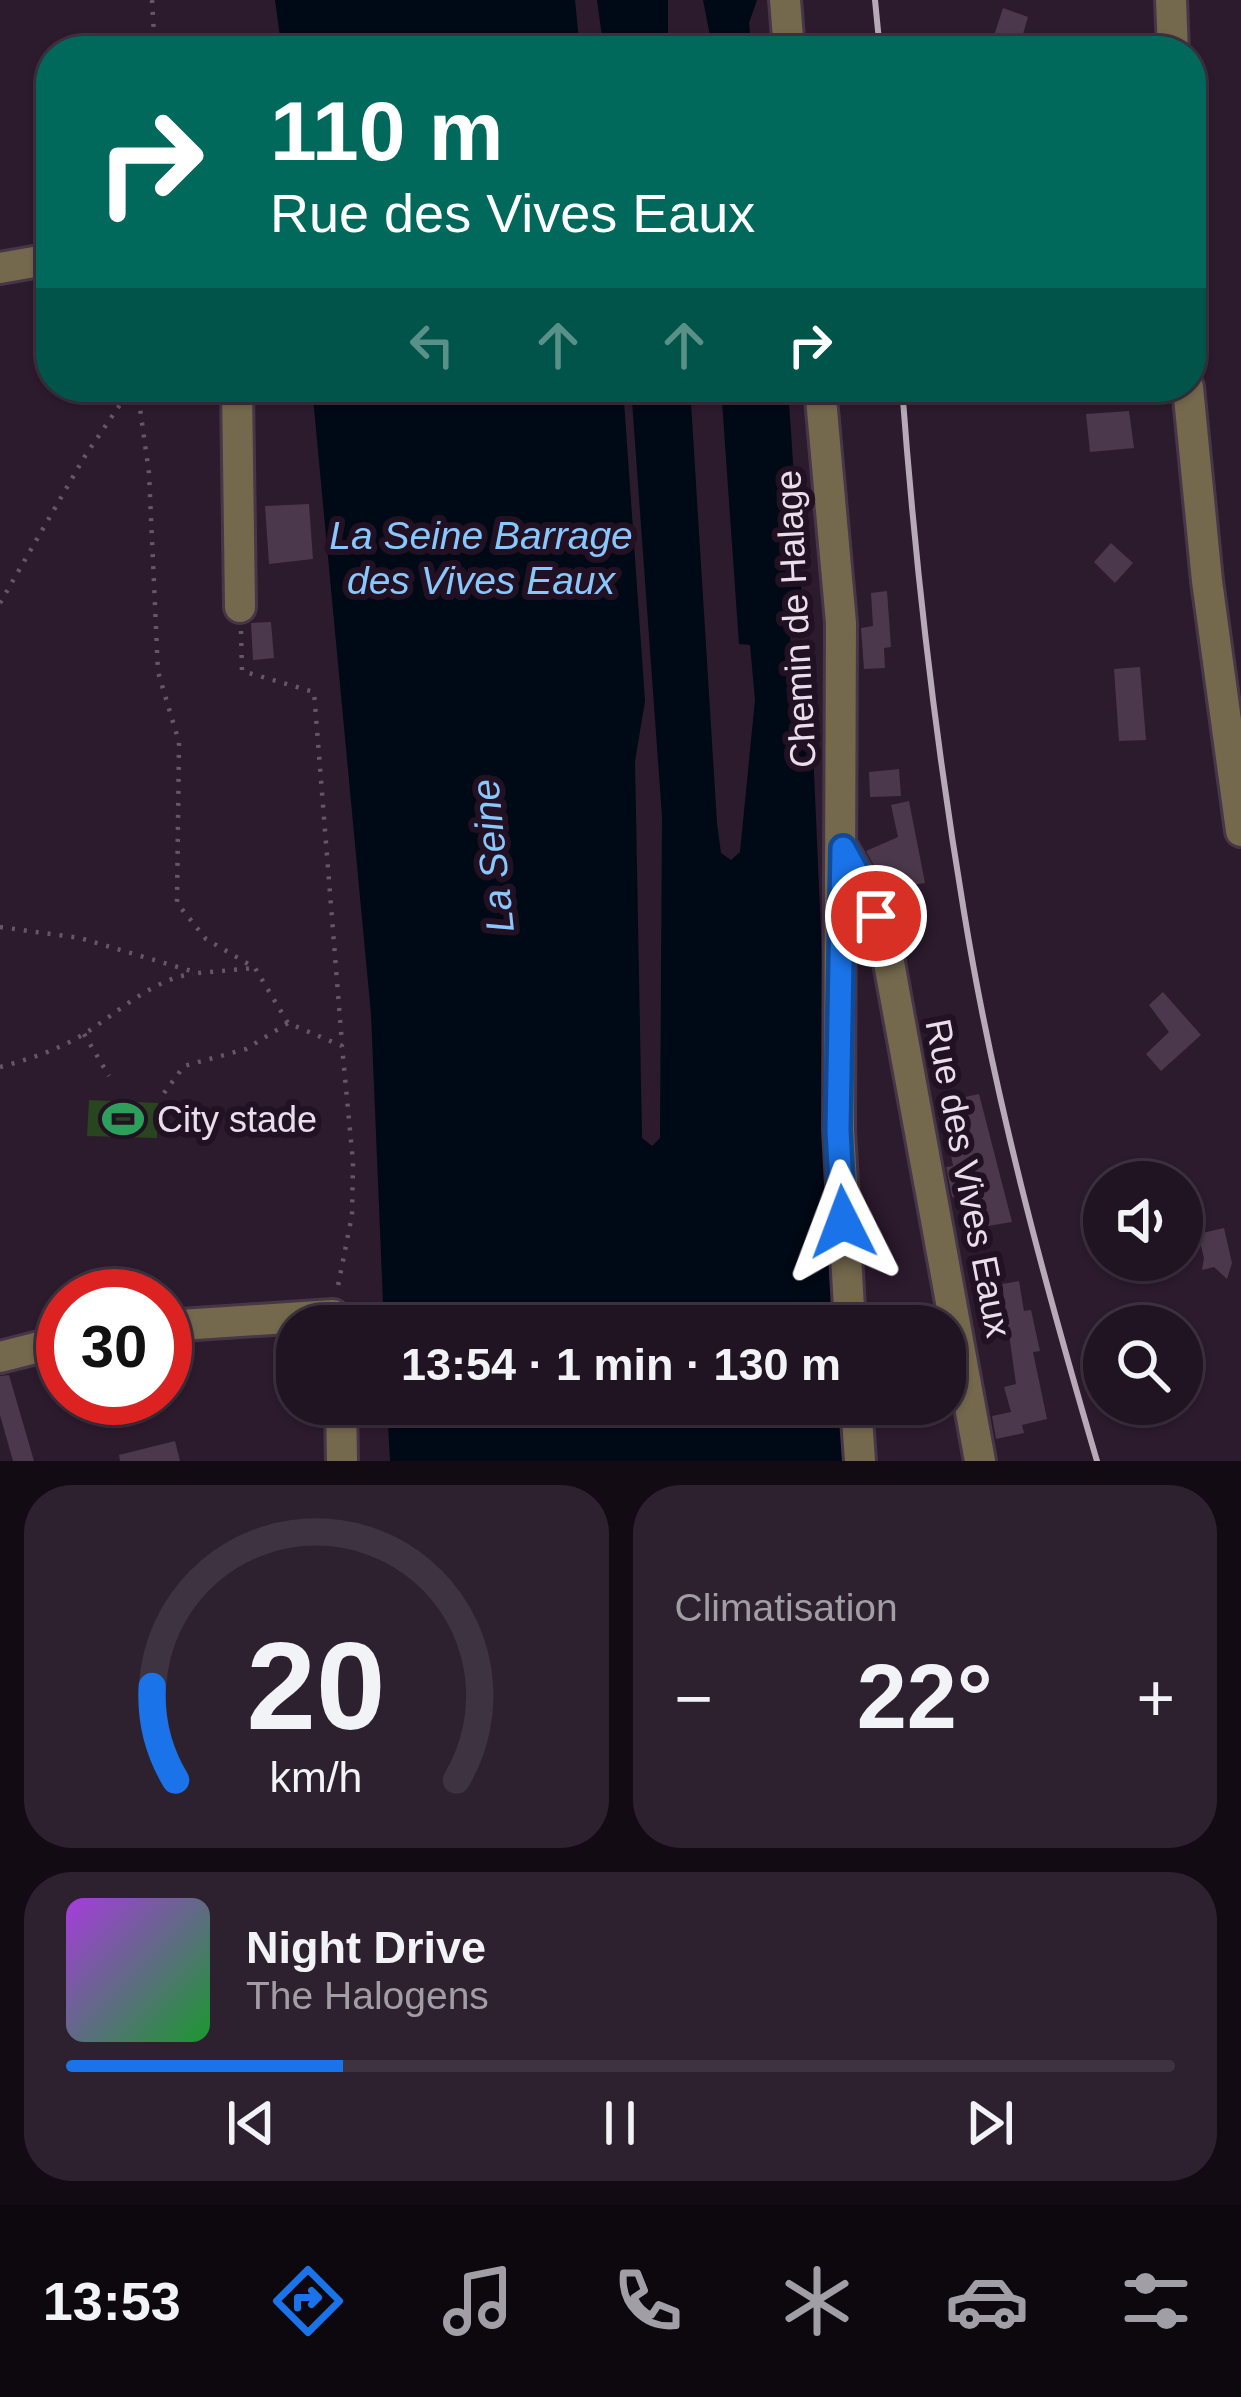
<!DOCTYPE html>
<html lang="fr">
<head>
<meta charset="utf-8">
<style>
  :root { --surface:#211422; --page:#2d212f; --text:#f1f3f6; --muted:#a29ea5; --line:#3e3340; --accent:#1a73e8 }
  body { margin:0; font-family:Arial,sans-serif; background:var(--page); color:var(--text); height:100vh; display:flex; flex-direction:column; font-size:45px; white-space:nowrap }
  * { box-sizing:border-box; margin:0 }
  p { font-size:39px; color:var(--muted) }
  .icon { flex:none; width:66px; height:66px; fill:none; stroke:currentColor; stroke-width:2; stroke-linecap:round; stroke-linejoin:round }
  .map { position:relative; height:1461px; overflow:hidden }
  .details { display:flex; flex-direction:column; gap:24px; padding:24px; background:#120b13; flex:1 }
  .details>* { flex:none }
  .banner { position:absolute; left:36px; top:36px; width:1170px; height:366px; border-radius:48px; box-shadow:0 3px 9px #0004,0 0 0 3px var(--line); background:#00695c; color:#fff; overflow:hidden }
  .tools { position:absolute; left:1083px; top:1161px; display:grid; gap:24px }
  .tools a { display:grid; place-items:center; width:120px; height:120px; border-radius:50%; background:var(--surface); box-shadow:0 3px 9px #0004,0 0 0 3px var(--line); font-size:60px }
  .speed { position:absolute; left:36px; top:1269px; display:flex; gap:24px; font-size:60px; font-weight:700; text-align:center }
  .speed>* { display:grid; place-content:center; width:156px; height:156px; border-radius:50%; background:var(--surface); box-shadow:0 3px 9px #0004,0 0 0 3px var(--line); line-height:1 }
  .speed .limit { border:18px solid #d22; background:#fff; color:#111 }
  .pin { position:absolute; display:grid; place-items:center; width:102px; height:102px; color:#fff; margin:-51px; border:6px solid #fff; border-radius:50%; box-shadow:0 3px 12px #0007 }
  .me { position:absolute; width:132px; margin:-66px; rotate:357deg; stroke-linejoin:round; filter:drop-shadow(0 0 9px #0008) }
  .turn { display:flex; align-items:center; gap:42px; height:252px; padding:0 36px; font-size:54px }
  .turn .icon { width:156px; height:156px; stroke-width:2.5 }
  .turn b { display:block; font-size:84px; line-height:102px }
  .lanes { display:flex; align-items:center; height:114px; padding:0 36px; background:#0003; justify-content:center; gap:60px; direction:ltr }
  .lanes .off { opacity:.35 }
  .big { font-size:90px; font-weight:700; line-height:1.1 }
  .details .card { flex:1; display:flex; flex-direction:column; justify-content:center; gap:18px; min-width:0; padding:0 42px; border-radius:48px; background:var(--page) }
  .details .dial { align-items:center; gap:0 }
  .dial svg { height:312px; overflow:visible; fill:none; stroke:var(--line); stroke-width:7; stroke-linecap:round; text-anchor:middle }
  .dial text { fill:var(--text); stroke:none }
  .song { display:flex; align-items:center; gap:36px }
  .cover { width:144px; height:144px; border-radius:18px; background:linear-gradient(135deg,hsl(280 70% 55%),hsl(130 70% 35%)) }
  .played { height:12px; border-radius:6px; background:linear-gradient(90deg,var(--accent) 25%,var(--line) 25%) }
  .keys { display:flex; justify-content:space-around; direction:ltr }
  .heat { display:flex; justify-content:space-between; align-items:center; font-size:66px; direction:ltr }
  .details .tiles { flex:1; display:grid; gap:24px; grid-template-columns:1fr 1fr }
  .card:last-child { grid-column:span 2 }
  .trip { position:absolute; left:276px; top:1305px; width:690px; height:120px; border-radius:48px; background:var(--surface); box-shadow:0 3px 9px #0004,0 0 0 3px var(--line); font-weight:700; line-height:120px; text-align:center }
  .tab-bar { display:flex; height:192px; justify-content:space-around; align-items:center; background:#0d080e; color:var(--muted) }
  .tab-bar .icon { width:84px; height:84px }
  .tab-bar .current { color:var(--accent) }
  .tab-bar b { font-size:54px; color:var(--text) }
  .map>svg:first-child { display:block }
</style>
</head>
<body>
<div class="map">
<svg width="1241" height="1461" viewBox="0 0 1241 1461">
  <rect width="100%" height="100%" fill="#2c1a2d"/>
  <polygon fill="#294520" points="89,1100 158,1103 157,1138 87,1136"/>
  <g fill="#000916">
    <polygon points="275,0 575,0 580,51 282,51"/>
    <polygon points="597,0 668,0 668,51 604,51"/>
    <polygon points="703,0 757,0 749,23 752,51 713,51"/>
    <path d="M312,387H623L645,701L635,761L642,1138L652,1146L660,1138L662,816L631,387H690L717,823L721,853L731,860L740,852L755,700L750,645L739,644L721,387H788L804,628L790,629C792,658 787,706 812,726L838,1326H384L371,1014Z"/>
    <polygon points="387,1404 842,1404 846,1461 390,1461"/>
  </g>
  <g fill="#4b384c">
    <polygon points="1003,8 1028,17 1018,51 989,51"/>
    <polygon points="1129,411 1134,448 1090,452 1086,414"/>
    <polygon points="309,504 313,559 269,564 265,506"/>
    <polygon points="1111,543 1133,563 1115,583 1094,562"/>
    <polygon points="887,591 891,647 884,648 885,668 864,669 861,628 873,626 871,593"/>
    <polygon points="271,622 274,658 253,660 251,623"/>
    <polygon points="1140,667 1146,740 1119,741 1114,669"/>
    <polygon points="899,769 901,796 870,797 869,772"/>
    <polygon points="909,801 925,883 908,886 907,878 885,886 866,851 898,837 891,805"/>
    <polygon points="1163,992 1201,1035 1161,1071 1146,1054 1169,1032 1149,1005"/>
    <polygon points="979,1094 1012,1222 976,1228 974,1212 965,1208 963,1195 952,1197 946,1167 953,1166 944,1115 952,1113 950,1100"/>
    <polygon points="1224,1228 1232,1263 1227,1279 1214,1267 1202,1270 1204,1258 1198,1234"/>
    <polygon points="1019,1281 1024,1311 1031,1310 1040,1351 1033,1352 1047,1419 1022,1425 1024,1433 996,1439 992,1416 1011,1412 1004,1387 1016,1384 1002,1284"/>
    <polygon points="9,1375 23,1423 34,1461 13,1461 0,1415 0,1376"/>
    <polygon points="175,1441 180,1461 120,1461 119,1455"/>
  </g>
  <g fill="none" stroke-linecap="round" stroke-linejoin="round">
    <g stroke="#473548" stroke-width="36">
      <g id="minor">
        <polyline points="785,0 789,51"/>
        <polyline points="1171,0 1173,51"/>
        <polyline points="0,268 51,259"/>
        <polyline points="237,387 240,607"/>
        <polyline points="820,387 841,623 839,1130 850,1326"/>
        <polyline points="1188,387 1207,581 1241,831"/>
        <polyline points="843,849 865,888 886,946 980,1461"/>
        <polyline points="165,1326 333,1315 335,1326"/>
        <polyline points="0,1357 63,1341"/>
        <polyline points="341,1404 342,1461"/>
        <polyline points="856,1404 860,1461"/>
      </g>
    </g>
    <g stroke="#675668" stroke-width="4.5" stroke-dasharray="3 9" stroke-linecap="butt">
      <polyline points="152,0 155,51"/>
      <polyline points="137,387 149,473 158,672 179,742 177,903 206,939 255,968 288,1023 342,1046 353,1162 352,1215 337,1291"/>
      <polyline points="261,399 432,387"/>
      <polyline points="0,603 85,456 132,387"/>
      <polyline points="241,631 242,671 314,692 342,1044"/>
      <polyline points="0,927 80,938 198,973 255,968"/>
      <polyline points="84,1034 109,1076"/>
      <path d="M0,1067C30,1059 61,1049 87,1032C118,1012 155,978 193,974"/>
      <polyline points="164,1093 184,1066 246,1049 288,1023"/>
    </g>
    <use href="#minor" stroke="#74684d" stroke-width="30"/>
    <g stroke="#b7a9b7" stroke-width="6">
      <polyline points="875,0 880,51"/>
      <path d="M902,387C915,563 935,738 964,912C994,1097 1044,1281 1097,1461"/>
    </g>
  </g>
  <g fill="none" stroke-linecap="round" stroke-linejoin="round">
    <g stroke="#114b97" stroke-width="30">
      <polyline id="route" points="843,1222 838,1130 843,848 865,888 876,916"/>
    </g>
    <use href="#route" stroke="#1a73e8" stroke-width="21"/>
  </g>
  <defs>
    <g id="stadium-bare" transform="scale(3.24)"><path d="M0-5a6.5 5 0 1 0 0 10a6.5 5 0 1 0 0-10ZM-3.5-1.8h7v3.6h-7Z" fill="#2e9e5b" stroke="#221123" stroke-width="2.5" paint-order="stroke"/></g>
  </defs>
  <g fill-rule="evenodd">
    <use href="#stadium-bare" x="123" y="1119"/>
  </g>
  <g text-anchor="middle" stroke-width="12" stroke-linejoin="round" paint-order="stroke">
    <g font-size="36" fill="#ebdeeb" stroke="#221123">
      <text transform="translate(795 619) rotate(-93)" y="13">Chemin de Halage</text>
      <text transform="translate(969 1178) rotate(79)" y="13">Rue des Vives Eaux</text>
    </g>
    <g font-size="36" fill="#ebdeeb" stroke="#221123" text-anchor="start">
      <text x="157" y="1132">City stade</text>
    </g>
    <g font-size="39" font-style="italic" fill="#89c8fd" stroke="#221123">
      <text x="481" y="549">La Seine Barrage<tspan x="481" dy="45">des Vives Eaux</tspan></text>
      <text transform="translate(492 856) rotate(-96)" y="14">La Seine</text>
    </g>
  </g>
</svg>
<div class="tools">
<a><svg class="icon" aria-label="sound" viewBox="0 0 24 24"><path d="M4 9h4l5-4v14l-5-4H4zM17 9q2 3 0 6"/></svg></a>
<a><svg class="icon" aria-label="search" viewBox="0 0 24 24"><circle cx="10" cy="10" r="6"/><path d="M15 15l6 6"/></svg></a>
</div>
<div class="speed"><div class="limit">30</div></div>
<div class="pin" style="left:876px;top:916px;background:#d93025"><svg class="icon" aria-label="arrive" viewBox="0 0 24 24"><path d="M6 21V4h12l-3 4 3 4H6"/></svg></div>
<svg class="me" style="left:843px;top:1222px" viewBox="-20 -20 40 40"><path d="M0-17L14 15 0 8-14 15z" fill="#1a73e8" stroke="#fff" stroke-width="4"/></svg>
<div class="trip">13:54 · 1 min · 130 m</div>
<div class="banner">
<div class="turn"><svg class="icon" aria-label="right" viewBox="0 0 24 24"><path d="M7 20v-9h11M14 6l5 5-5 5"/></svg><div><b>110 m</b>Rue des Vives Eaux</div></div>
<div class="lanes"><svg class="icon off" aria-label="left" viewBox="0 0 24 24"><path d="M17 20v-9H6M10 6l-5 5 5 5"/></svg><svg class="icon off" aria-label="ahead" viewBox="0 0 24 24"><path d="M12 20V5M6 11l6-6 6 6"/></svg><svg class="icon off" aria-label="ahead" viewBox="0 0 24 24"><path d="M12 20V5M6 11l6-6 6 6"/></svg><svg class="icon" aria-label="right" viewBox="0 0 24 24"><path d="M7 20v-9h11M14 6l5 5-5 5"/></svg></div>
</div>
</div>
<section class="details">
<div class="tiles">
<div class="card dial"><svg viewBox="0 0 100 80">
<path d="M14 69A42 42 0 1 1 86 69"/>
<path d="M14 69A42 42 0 0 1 8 45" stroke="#1a73e8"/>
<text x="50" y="56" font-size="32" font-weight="700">20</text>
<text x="50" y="72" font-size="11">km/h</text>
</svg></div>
<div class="card"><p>Climatisation</p>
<div class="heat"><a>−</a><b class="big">22°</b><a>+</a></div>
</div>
<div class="card">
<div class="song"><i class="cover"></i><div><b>Night Drive</b><p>The Halogens</p></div></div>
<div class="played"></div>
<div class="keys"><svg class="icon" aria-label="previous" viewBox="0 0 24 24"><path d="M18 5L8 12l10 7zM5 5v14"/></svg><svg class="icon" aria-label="pause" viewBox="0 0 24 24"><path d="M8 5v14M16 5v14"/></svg><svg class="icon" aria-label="next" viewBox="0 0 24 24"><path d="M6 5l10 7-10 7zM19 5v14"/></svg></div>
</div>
</div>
</section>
<nav class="tab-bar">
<b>13:53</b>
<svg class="icon current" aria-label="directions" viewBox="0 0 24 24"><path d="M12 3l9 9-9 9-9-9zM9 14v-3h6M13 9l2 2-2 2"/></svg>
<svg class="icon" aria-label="music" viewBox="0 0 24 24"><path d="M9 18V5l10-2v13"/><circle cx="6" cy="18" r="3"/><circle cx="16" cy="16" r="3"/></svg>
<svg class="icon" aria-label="phone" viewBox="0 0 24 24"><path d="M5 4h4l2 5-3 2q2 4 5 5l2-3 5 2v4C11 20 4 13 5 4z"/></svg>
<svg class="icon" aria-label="climate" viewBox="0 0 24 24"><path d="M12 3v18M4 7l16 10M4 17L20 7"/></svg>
<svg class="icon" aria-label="car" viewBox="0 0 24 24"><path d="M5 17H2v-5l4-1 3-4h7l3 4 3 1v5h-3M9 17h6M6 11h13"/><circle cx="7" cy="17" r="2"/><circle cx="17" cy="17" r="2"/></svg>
<svg class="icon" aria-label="filters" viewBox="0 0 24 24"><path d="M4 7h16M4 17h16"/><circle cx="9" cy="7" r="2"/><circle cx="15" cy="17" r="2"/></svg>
</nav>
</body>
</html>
